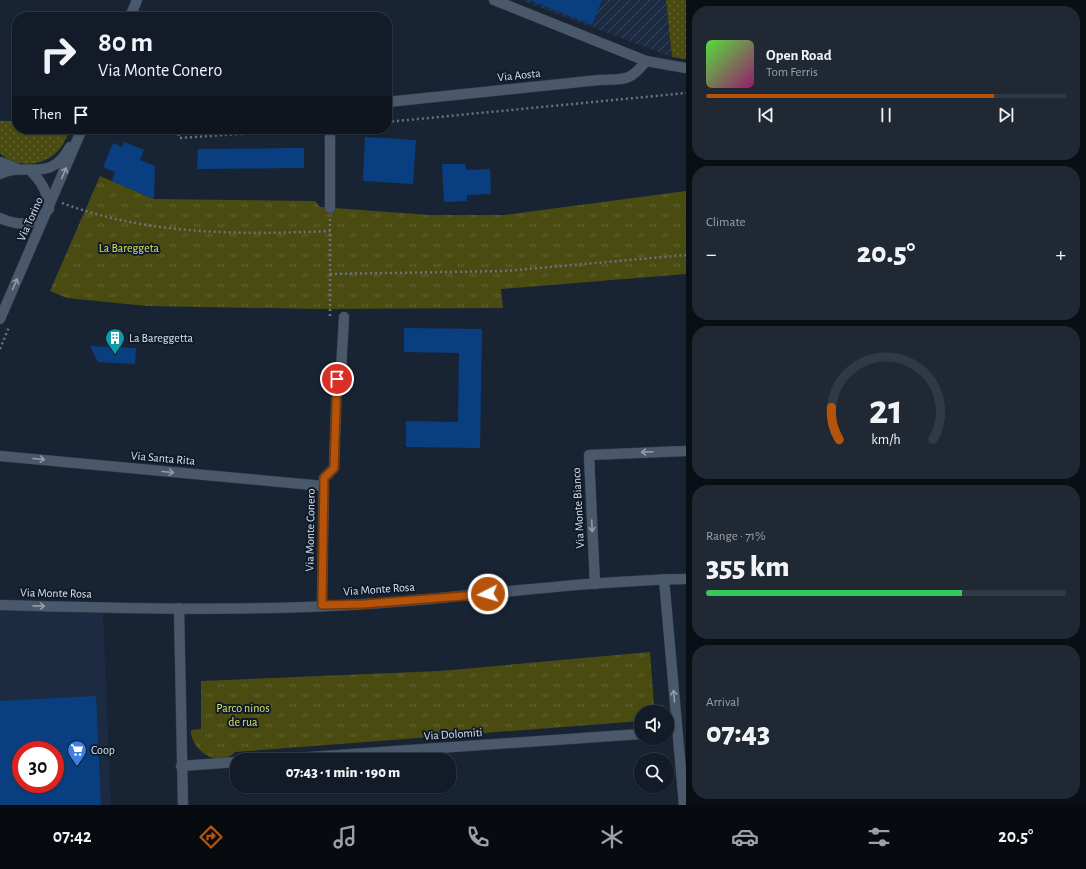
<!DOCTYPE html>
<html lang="en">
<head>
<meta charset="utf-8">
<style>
  :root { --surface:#121b27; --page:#1f2833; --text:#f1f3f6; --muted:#9ca1a7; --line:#313944; --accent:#b45309 }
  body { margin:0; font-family:"Alegreya Sans",sans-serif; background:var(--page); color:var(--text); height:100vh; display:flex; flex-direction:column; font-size:15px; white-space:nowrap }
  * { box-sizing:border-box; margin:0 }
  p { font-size:13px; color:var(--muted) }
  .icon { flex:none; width:22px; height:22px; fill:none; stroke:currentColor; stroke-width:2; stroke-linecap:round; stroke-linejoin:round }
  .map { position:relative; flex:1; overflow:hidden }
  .sheet { display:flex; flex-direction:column; gap:6px; padding:6px; background:#0a0f15; width:400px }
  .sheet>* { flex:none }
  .banner { position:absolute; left:12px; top:12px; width:380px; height:122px; border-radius:16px; box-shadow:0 1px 3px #0004,0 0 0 1px var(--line); background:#121b27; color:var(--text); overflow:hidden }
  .tools { position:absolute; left:634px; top:705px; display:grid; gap:8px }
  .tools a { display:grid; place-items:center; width:40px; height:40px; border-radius:50%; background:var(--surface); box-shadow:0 1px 3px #0004,0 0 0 1px var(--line); font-size:20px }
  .speed { position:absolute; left:12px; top:741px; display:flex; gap:8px; font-size:20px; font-weight:700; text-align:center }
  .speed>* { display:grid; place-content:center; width:52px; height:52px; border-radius:50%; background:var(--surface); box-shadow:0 1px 3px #0004,0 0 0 1px var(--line); line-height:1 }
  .speed .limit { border:6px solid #d22; background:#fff; color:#111 }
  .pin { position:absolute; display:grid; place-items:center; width:34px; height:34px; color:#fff; margin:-17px; border:2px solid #fff; border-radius:50%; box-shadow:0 1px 4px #0007 }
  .me { position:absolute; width:44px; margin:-22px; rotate:265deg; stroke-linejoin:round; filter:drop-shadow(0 0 3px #0008) }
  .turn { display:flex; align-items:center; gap:14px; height:84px; padding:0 20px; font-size:18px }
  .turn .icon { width:52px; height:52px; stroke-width:2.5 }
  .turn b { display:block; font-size:28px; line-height:34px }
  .then { display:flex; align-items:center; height:38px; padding:0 20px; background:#0003; gap:8px; font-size:15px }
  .big { font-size:30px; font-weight:800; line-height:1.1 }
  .sheet .widget { flex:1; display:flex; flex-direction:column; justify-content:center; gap:6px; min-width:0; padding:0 14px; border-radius:16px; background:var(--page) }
  .sheet .dial { align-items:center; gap:0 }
  .dial svg { height:104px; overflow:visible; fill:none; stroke:var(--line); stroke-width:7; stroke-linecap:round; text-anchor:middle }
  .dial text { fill:var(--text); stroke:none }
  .song { display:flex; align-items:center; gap:12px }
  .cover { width:48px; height:48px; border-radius:6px; background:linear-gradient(135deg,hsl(110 70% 55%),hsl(320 70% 35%)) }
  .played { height:4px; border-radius:2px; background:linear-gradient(90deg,var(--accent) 80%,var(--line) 80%) }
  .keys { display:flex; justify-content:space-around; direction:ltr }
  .heat { display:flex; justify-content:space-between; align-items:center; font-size:22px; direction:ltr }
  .charge { height:6px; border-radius:3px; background:linear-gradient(90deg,#34c759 71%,var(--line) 0) }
  .trip { position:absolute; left:230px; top:753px; width:226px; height:40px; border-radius:16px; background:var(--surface); box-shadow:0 1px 3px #0004,0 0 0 1px var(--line); font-weight:800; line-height:40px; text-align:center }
  .tab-bar { display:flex; height:64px; justify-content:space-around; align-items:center; background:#070b10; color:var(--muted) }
  .tab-bar .icon { width:28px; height:28px }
  .tab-bar .active { color:var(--accent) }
  .tab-bar b { font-size:18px; color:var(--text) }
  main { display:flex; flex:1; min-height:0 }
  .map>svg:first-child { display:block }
</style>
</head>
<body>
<main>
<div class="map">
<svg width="686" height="805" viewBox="0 0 686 805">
  <defs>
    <pattern id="industrial-furrows" width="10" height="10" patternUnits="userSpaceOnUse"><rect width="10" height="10" fill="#1c2b41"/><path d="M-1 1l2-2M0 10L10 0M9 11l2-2" fill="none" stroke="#3c495d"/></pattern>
    <pattern id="grass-dots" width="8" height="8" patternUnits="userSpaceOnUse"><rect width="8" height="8" fill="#494b11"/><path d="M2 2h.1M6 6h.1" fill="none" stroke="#636534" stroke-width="1.8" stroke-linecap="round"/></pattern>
    <pattern id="park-tufts" width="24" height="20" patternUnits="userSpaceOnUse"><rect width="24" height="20" fill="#494b11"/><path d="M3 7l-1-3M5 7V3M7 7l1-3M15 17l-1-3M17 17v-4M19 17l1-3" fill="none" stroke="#636534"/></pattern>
  </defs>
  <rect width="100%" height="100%" fill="#182434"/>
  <path fill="#1c2b41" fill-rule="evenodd" d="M0,610L103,613L111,805H0ZM21,750H55V784H21Z"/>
  <polygon fill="url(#industrial-furrows)" points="520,0 666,0 672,57"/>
  <g fill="url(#grass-dots)">
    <polygon points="666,0 686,0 686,59 672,57"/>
    <path d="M0,121H17V129H70C66,138 63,147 55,154C40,167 14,167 0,153Z"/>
  </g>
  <g fill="url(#park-tufts)">
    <polygon points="100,176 154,199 315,201 320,207 429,215 504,215 686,191 686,274 501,289 503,308 320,309 147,306 67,298 50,291"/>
    <path d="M650,652L654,705H663V712H641V721L235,752C218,769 190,750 191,730L201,729V681L440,671Z"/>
  </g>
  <g fill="#093f81" fill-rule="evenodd">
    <polygon points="530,0 602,0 592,25"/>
    <polygon points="365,137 416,140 413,184 363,181"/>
    <polygon points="124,142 144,150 140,160 155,166 154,199 112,181 115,172 103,167 113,143 122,147"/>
    <polygon points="304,148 304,168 197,169 198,149"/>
    <polygon points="442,164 465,164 466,170 490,169 491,194 467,195 467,201 444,202"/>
    <polygon points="404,328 482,329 480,448 406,447 406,421 458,422 459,353 404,352"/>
    <polygon points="90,346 136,348 135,364 98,362"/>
    <path d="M96,696L101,805H0V701ZM21,750H55V784H21Z"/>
  </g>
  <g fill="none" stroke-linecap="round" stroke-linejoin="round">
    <g stroke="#37404d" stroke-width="11">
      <g id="minor">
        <polyline points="494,0 646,61 686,68"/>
        <polyline points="130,17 137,0"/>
        <path d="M387,102L599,80C624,79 630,82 646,61"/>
        <polyline points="330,129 330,208"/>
        <polyline points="0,162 18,169"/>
        <path d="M0,174C28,161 50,184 70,147"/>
        <path d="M0,218C21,227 32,226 49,209C48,193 42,182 30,170"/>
        <polyline points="0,319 82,129"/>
        <polyline points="0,456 323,486"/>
        <polyline points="664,579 684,805"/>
        <polyline points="595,584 589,455 686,451"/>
        <path d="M0,605C121,608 245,612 366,604C473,597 579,581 686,579"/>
        <polyline points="322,605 324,478 334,468 337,379 341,370 344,317"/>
        <polyline points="179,608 183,805"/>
        <polyline points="267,760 641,734"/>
        <polyline points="181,766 237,762"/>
      </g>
    </g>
    <g stroke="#697381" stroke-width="2.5" stroke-dasharray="2 3" stroke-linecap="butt">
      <polyline points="387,122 686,93"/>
      <polyline points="178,129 179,138 319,129"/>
      <path d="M62,203C148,235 239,235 330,231"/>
      <polyline points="330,219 330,316 333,317"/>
      <polyline points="330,274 505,271 686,255"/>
      <polyline points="0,349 9,327"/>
    </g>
    <use href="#minor" stroke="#4a586b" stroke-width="10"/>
  </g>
  <defs><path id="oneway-shaft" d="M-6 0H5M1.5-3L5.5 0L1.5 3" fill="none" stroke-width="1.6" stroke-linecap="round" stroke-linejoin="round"/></defs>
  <g stroke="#929cac">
    <use href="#oneway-shaft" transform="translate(64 173) rotate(-67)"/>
    <use href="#oneway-shaft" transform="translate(15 284) rotate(-66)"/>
    <use href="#oneway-shaft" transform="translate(647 452) rotate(178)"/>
    <use href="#oneway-shaft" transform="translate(39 459) rotate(5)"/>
    <use href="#oneway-shaft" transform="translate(168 472) rotate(5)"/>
    <use href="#oneway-shaft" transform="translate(592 526) rotate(87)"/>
    <use href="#oneway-shaft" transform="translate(39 606) rotate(1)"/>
    <use href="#oneway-shaft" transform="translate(674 696) rotate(-95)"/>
  </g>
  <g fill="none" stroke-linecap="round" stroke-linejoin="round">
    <g stroke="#753606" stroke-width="10">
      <polyline id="route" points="337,379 334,468 324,478 322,605 364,604 488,594"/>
    </g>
    <use href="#route" stroke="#b45309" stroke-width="7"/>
  </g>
  <defs>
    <g id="building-pin" transform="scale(1)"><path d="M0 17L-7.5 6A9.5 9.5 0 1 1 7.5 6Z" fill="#0f9aa8" stroke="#0f1a2a"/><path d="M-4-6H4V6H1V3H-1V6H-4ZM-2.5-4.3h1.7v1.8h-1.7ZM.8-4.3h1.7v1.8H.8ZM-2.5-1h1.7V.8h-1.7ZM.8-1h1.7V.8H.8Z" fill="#fff"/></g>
    <g id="supermarket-pin" transform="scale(1)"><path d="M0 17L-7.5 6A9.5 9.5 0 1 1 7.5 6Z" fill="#3f7fe0" stroke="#0f1a2a"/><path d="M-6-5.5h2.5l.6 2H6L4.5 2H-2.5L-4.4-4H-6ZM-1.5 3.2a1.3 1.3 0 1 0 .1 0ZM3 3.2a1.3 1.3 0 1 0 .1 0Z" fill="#fff"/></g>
  </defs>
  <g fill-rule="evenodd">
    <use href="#building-pin" x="115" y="338"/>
    <use href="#supermarket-pin" x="77" y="750"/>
  </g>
  <g text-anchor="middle" stroke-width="4" stroke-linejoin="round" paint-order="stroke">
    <g font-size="12" fill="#d9e1ec" stroke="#0f1a2a">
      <text transform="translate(519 75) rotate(-6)" y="4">Via Aosta</text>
      <text transform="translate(30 219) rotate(-66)" y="4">Via Torino</text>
      <text transform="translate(163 458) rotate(5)" y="4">Via Santa Rita</text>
      <text transform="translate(578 508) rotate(-93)" y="4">Via Monte Bianco</text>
      <text transform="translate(310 530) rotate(-89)" y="4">Via Monte Conero</text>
      <text transform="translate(379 589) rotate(-4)" y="4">Via Monte Rosa</text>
      <text transform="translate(56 593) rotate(1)" y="4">Via Monte Rosa</text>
      <text transform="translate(453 734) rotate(-4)" y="4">Via Dolomiti</text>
    </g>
    <g font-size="12" fill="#dae15e" stroke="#0f1a2a">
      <text x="129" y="252">La Bareggeta</text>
      <text x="243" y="712">Parco ninos<tspan x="243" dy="14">de rua</tspan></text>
    </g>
    <g font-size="12" fill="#d9e1ec" stroke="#0f1a2a" text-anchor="start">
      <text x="129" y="342">La Bareggetta</text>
      <text x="91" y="754">Coop</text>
    </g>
  </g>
</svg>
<div class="tools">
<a><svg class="icon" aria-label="sound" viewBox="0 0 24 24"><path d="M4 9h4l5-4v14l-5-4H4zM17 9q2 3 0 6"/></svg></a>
<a><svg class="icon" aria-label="search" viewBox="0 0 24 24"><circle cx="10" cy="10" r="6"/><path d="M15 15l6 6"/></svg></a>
</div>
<div class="speed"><div class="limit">30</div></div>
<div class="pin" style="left:337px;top:379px;background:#d93025"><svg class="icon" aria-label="arrive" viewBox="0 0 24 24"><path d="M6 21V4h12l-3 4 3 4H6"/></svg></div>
<svg class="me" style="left:488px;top:594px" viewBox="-20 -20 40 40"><circle r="17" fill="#b45309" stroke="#fff" stroke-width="3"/><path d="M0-11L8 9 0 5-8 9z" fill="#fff"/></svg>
<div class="trip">07:43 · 1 min · 190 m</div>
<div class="banner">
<div class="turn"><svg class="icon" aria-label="right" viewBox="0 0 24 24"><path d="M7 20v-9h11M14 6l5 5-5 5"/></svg><div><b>80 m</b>Via Monte Conero</div></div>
<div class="then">Then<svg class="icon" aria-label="arrive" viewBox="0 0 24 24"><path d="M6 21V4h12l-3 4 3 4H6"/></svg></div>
</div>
</div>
<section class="sheet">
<div class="widget">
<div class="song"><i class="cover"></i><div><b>Open Road</b><p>Tom Ferris</p></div></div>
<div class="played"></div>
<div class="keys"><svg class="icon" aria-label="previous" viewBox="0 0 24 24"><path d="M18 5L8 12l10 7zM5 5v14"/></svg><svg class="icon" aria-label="pause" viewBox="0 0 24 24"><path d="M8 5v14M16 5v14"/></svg><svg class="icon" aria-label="next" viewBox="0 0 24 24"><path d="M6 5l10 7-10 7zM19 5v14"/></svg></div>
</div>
<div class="widget"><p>Climate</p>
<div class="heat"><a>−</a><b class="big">20.5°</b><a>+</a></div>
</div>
<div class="widget dial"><svg viewBox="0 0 100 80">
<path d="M14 69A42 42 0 1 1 86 69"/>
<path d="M14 69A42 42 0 0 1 8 44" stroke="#b45309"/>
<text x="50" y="56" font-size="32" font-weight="700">21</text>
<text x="50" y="72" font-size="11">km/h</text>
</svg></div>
<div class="widget"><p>Range · 71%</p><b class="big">355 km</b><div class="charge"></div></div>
<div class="widget"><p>Arrival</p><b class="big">07:43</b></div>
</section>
</main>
<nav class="tab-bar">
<b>07:42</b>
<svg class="icon active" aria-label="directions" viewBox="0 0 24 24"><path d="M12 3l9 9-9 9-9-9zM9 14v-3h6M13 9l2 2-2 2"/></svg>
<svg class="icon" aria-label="music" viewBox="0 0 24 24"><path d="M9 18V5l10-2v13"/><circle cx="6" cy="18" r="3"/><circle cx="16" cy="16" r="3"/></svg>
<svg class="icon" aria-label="phone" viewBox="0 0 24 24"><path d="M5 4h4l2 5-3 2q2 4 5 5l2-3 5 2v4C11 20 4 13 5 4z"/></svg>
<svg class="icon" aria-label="climate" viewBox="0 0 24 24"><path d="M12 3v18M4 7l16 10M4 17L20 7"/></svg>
<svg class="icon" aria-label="car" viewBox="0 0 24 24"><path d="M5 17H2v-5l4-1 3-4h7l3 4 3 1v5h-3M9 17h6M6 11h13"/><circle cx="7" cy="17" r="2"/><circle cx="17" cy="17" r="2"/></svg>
<svg class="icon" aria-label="filters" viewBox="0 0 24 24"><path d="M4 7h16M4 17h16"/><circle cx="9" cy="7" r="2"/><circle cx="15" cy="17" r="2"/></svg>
<b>20.5°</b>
</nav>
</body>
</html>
